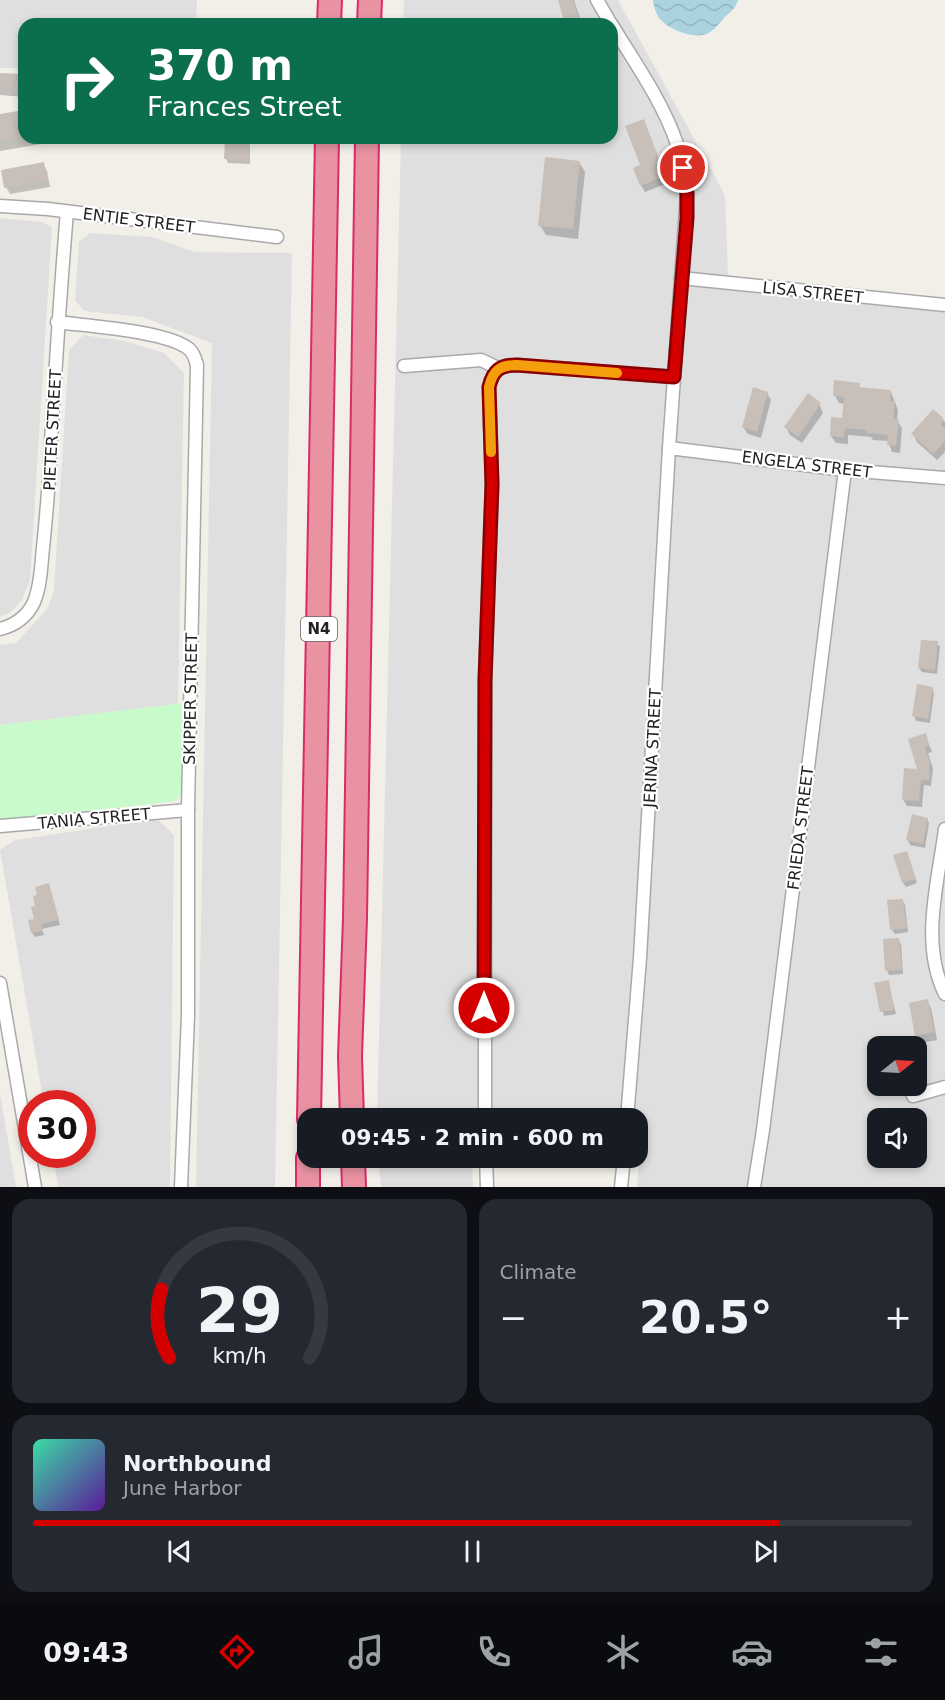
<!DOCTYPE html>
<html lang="en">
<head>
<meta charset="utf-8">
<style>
  :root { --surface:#171b24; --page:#242831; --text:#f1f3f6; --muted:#9ea1a6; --line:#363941; --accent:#d40000 }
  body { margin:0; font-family:"DejaVu Sans",sans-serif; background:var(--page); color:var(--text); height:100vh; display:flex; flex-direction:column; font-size:22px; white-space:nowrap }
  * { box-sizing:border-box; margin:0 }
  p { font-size:20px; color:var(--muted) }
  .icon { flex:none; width:33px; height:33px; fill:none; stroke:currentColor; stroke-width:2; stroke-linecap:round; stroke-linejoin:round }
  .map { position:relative; height:1187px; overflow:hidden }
  .panel { display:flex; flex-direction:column; gap:12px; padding:12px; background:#0d0f14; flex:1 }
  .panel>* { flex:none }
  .hud { position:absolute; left:18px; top:18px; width:600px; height:126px; border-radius:18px; box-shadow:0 3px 9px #0003; background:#0b6e4f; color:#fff; overflow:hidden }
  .needle { width:39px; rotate:72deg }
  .controls { position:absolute; left:867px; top:1036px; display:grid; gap:12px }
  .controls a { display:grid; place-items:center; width:60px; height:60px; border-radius:12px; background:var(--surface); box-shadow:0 3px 9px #0003; font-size:30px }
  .speed { position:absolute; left:18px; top:1090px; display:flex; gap:12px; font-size:30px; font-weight:700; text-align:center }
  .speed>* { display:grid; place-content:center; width:78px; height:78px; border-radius:50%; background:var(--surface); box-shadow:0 3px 9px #0003; line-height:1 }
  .speed .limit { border:9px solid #d22; background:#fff; color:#111 }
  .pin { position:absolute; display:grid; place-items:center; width:51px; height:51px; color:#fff; margin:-26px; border:3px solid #fff; border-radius:50%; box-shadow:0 2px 6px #0007 }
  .me { position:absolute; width:66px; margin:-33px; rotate:0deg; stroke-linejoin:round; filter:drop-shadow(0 0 4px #0008) }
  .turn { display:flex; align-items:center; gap:21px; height:126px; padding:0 30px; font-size:27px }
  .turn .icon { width:78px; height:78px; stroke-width:2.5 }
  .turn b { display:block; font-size:42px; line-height:51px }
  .big { font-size:45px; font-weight:600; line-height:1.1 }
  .panel .tile { flex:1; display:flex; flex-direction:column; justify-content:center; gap:9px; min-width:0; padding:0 21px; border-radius:18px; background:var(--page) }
  .panel .dial { align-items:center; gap:0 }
  .dial svg { height:156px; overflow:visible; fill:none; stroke:var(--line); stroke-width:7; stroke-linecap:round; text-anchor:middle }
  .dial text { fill:var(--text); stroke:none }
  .song { display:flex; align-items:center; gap:18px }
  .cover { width:72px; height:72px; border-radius:9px; background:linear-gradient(135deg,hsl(160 70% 55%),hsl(270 70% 35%)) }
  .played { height:6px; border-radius:3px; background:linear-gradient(90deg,var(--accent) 85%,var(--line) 85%) }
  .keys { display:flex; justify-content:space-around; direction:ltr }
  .heat { display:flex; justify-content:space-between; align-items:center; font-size:33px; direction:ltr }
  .panel .tiles { flex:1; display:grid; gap:12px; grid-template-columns:1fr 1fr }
  .tile:last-child { grid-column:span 2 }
  .trip { position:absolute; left:297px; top:1108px; width:351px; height:60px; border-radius:18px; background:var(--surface); box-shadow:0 3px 9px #0003; font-weight:600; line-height:60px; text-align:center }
  .tab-bar { display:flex; height:96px; justify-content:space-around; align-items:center; background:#090b0e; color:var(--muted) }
  .tab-bar .icon { width:42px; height:42px }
  .tab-bar .active { color:var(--accent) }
  .tab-bar b { font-size:27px; color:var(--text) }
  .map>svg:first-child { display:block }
</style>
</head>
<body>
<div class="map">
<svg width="945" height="1187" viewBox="0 0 945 1187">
  <defs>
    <pattern id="water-waves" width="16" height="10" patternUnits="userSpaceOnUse" patternTransform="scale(1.5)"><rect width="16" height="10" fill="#aad3df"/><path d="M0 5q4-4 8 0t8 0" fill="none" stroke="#92b5bf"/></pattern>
  </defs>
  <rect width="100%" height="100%" fill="#f2efe9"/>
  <g fill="#e0dfdf" fill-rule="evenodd">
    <polygon points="0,0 197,0 196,24 24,24 24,68 0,68"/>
    <path d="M404,0H618L725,195L728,276L945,299V1187H637L640,1139L638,1138V1119H377L401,138H612V24H403ZM878,1047H916V1086H878ZM878,1119H916V1158H878Z"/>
    <polygon points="0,218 41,222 52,227 30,580 22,600 11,612 0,617"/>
    <polygon points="90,233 152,237 195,252 292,253 275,1187 196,1187 212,343 142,317 84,311 75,300 79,242"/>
    <polygon points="83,335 124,341 164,353 184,373 178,704 0,725 0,645 16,643 48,608 54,590 69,350"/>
    <polygon points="157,819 174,835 170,1187 58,1187 53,1155 82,1155 82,1104 44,1104 0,850 15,840"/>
    <polygon points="0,1094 16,1187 0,1187"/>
    <polygon points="378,1158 472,1158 473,1187 381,1187"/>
  </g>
  <polygon fill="#c8facc" points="184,703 183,789 180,796 175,801 0,822 0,725"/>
  <path fill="url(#water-waves)" d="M653,0H738C736,8 730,12 724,18C719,23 713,32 706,34C693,39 671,30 662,21C656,16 654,7 653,0Z"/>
  <g fill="#0003">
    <polygon points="560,0 574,0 582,24 567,24"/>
    <polygon points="0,74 24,76 24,97 0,95"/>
    <polygon points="24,112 24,138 53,138 53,142 0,151 0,116"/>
    <polygon points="647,128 668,183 645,192 641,185"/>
    <polygon points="247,140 250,145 250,164 228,163 226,159"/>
    <polygon points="579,162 585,172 578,239 546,235 540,225"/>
    <polygon points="43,164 47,171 50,187 10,194 6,187"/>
    <polygon points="859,385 861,389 891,392 898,410 897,421 902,428 900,453 892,452 888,441 873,440 871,437 848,435 848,444 836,443 831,436 844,419 845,404 839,403 835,396"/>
    <polygon points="767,393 771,400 761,438 748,434 743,427"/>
    <polygon points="819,403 823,413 802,443 790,435 786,427"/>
    <polygon points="933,411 945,422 945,452 937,460 917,442 913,434"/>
    <polygon points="937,643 940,647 937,674 922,672 919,668"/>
    <polygon points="932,688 934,693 930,723 916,721 914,716"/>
    <polygon points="925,735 932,752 928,753 933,769 931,786 924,785 922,807 907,806 903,799 919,771"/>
    <polygon points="927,819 929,823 925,848 910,845 908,840"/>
    <polygon points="907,853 917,883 906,887 903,883"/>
    <polygon points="48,885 60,925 42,929 44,935 35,937 32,933 39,897"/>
    <polygon points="902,900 905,905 908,932 895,934 892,930"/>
    <polygon points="898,940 901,944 903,974 889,975 887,970"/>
    <polygon points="888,982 896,1014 884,1016 876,984"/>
    <polygon points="927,1001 931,1008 937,1040 921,1043 917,1035"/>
  </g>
  <g fill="#c7bfb8">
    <polygon points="558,0 573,0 581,24 565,24"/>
    <polygon points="0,73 24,74 24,87 0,86"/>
    <polygon points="24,110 24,136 0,140 0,114"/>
    <polygon points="644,119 665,176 640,186 633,168 640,165 625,126"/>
    <polygon points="225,138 248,139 248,160 224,159"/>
    <polygon points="545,157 580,161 573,229 538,226"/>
    <polygon points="44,162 47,180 4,188 1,170"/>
    <polygon points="834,380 860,383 859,387 891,390 890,401 895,401 893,419 899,419 896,446 887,445 888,435 867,433 867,430 845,428 844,437 830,436 831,417 842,418 844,397 833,396"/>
    <polygon points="753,387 768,392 757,432 742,427"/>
    <polygon points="808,393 821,403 798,437 784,427"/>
    <polygon points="933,409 943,418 941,425 945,429 945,441 933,454 911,434"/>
    <polygon points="921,640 938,641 935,670 918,668"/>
    <polygon points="917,684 933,687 928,719 912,716"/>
    <polygon points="926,733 929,745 925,747 930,762 929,780 921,780 919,801 902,800 904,768 917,769 908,739"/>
    <polygon points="912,814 928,818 923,844 906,840"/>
    <polygon points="907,851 916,879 902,883 893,855"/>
    <polygon points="49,883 59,920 41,924 42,931 31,933 28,920 34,919 31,907 35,906 33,896 37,895 35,887"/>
    <polygon points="903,899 907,928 890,930 887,900"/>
    <polygon points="899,938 902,970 885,971 883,939"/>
    <polygon points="889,980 894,1010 880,1012 874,983"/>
    <polygon points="928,999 934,1032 915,1036 909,1003"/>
  </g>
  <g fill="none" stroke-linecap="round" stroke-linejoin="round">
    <g stroke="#a9a9a9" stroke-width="15">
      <g id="minor">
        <polyline points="597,0 611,24"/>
        <path d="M612,25C635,63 663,102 677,144C682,160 684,177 687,194L669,448L640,958L627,1119"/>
        <polyline points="0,206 48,209 277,237"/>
        <polyline points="681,278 945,305"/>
        <path d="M57,322C87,326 167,331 189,349C194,353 195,359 197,365L188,810V1016L181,1187"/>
        <polyline points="404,366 481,360 498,368"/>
        <polyline points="669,448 845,470 945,478"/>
        <path d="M0,629C16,625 27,617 34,602C41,585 41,566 43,548C46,518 49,488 50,457C55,375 60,294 67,212"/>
        <polyline points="0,826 188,810"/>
        <path d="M945,829C938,883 920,943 945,994"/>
        <polyline points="0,983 35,1187"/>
        <polyline points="913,1096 945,1087"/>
        <path d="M485,1119V680L492,484L489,387C493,370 500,365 517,365L674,377"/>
        <polyline points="486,1158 487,1187"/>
        <polyline points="621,1187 624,1158"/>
        <polyline points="754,1187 763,1130 845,470"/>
      </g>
    </g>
    <g stroke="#dc2a67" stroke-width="26">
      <g id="motorway">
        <polyline points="329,24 330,0"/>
        <polyline points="369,24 370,0"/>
        <polyline points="309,1119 327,138"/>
        <polyline points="352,1119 350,1056 355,918 367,138"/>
        <polyline points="353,1158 354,1187"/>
        <polyline points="308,1187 308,1158"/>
      </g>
    </g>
    <use href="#minor" stroke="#fff" stroke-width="12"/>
    <use href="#motorway" stroke="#e892a2" stroke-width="22"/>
  </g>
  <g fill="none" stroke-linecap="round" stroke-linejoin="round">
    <g stroke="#8a0000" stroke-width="15">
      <path id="route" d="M484,1008L485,680L492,484L489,387C493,370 500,365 517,365L674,377L687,218V194L683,168"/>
    </g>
    <use href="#route" stroke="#d40000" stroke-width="10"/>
    <path stroke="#f59e0b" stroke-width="10" d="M491,452L489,387C493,370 500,365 517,365L617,373"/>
  </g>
  <g text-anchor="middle" stroke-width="4.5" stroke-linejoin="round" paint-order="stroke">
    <rect fill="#fff" stroke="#646464" stroke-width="1.5" x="301" y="617" width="36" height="24" rx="4.5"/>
    <g font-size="15" font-weight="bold" fill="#222">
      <text x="319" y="634">N4</text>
    </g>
    <g font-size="16" fill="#222" stroke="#fff">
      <text transform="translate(139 220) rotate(7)" y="6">ENTIE STREET</text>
      <text transform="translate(813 292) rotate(6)" y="6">LISA STREET</text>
      <text transform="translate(52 430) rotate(-87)" y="6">PIETER STREET</text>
      <text transform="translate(807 464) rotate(7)" y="6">ENGELA STREET</text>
      <text transform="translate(190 699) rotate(-89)" y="6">SKIPPER STREET</text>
      <text transform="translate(652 748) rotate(-87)" y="6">JERINA STREET</text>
      <text transform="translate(94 818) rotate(-5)" y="6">TANIA STREET</text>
      <text transform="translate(800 828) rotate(-83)" y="6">FRIEDA STREET</text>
    </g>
  </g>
</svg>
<div class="controls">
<a><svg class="needle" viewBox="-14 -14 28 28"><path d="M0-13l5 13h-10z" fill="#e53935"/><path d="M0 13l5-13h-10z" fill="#9ea1a6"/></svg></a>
<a><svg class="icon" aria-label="sound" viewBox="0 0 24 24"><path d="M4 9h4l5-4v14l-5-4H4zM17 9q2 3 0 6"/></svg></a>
</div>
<div class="speed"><div class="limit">30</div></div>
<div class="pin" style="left:683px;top:168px;background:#d93025"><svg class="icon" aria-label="arrive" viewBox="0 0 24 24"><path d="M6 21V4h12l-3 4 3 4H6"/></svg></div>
<svg class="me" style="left:484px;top:1008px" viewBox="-20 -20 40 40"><circle r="17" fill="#d40000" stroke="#fff" stroke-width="3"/><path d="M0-11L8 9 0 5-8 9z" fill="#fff"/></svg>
<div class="trip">09:45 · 2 min · 600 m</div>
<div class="hud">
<div class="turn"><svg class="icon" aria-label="right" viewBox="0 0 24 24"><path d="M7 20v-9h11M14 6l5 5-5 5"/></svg><div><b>370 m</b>Frances Street</div></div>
</div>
</div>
<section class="panel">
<div class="tiles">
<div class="tile dial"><svg viewBox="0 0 100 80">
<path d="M14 69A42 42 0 1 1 86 69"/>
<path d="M14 69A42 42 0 0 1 10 34" stroke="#d40000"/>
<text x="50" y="56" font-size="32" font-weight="700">29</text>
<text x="50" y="72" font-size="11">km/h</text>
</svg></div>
<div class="tile"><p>Climate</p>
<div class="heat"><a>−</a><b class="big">20.5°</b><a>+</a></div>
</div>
<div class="tile">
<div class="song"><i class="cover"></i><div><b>Northbound</b><p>June Harbor</p></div></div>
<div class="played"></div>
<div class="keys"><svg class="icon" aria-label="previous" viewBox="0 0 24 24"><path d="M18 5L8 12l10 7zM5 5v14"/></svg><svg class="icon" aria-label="pause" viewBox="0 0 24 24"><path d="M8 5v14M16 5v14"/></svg><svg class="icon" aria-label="next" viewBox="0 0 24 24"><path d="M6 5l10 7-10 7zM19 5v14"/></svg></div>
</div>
</div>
</section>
<nav class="tab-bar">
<b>09:43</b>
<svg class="icon active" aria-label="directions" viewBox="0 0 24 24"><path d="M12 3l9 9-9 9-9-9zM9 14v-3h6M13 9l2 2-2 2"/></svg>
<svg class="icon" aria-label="music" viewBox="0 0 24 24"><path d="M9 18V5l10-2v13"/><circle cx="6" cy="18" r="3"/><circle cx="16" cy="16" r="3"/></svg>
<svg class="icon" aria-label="phone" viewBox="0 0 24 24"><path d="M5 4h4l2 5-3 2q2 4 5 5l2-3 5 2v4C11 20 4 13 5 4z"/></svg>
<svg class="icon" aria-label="climate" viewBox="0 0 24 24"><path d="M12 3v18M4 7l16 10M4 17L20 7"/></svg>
<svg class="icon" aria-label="car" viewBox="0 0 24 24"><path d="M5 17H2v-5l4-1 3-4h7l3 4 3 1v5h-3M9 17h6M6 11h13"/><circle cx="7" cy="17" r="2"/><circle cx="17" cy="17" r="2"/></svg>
<svg class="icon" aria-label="filters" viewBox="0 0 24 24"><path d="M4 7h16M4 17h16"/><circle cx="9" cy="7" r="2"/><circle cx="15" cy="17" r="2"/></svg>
</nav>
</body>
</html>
